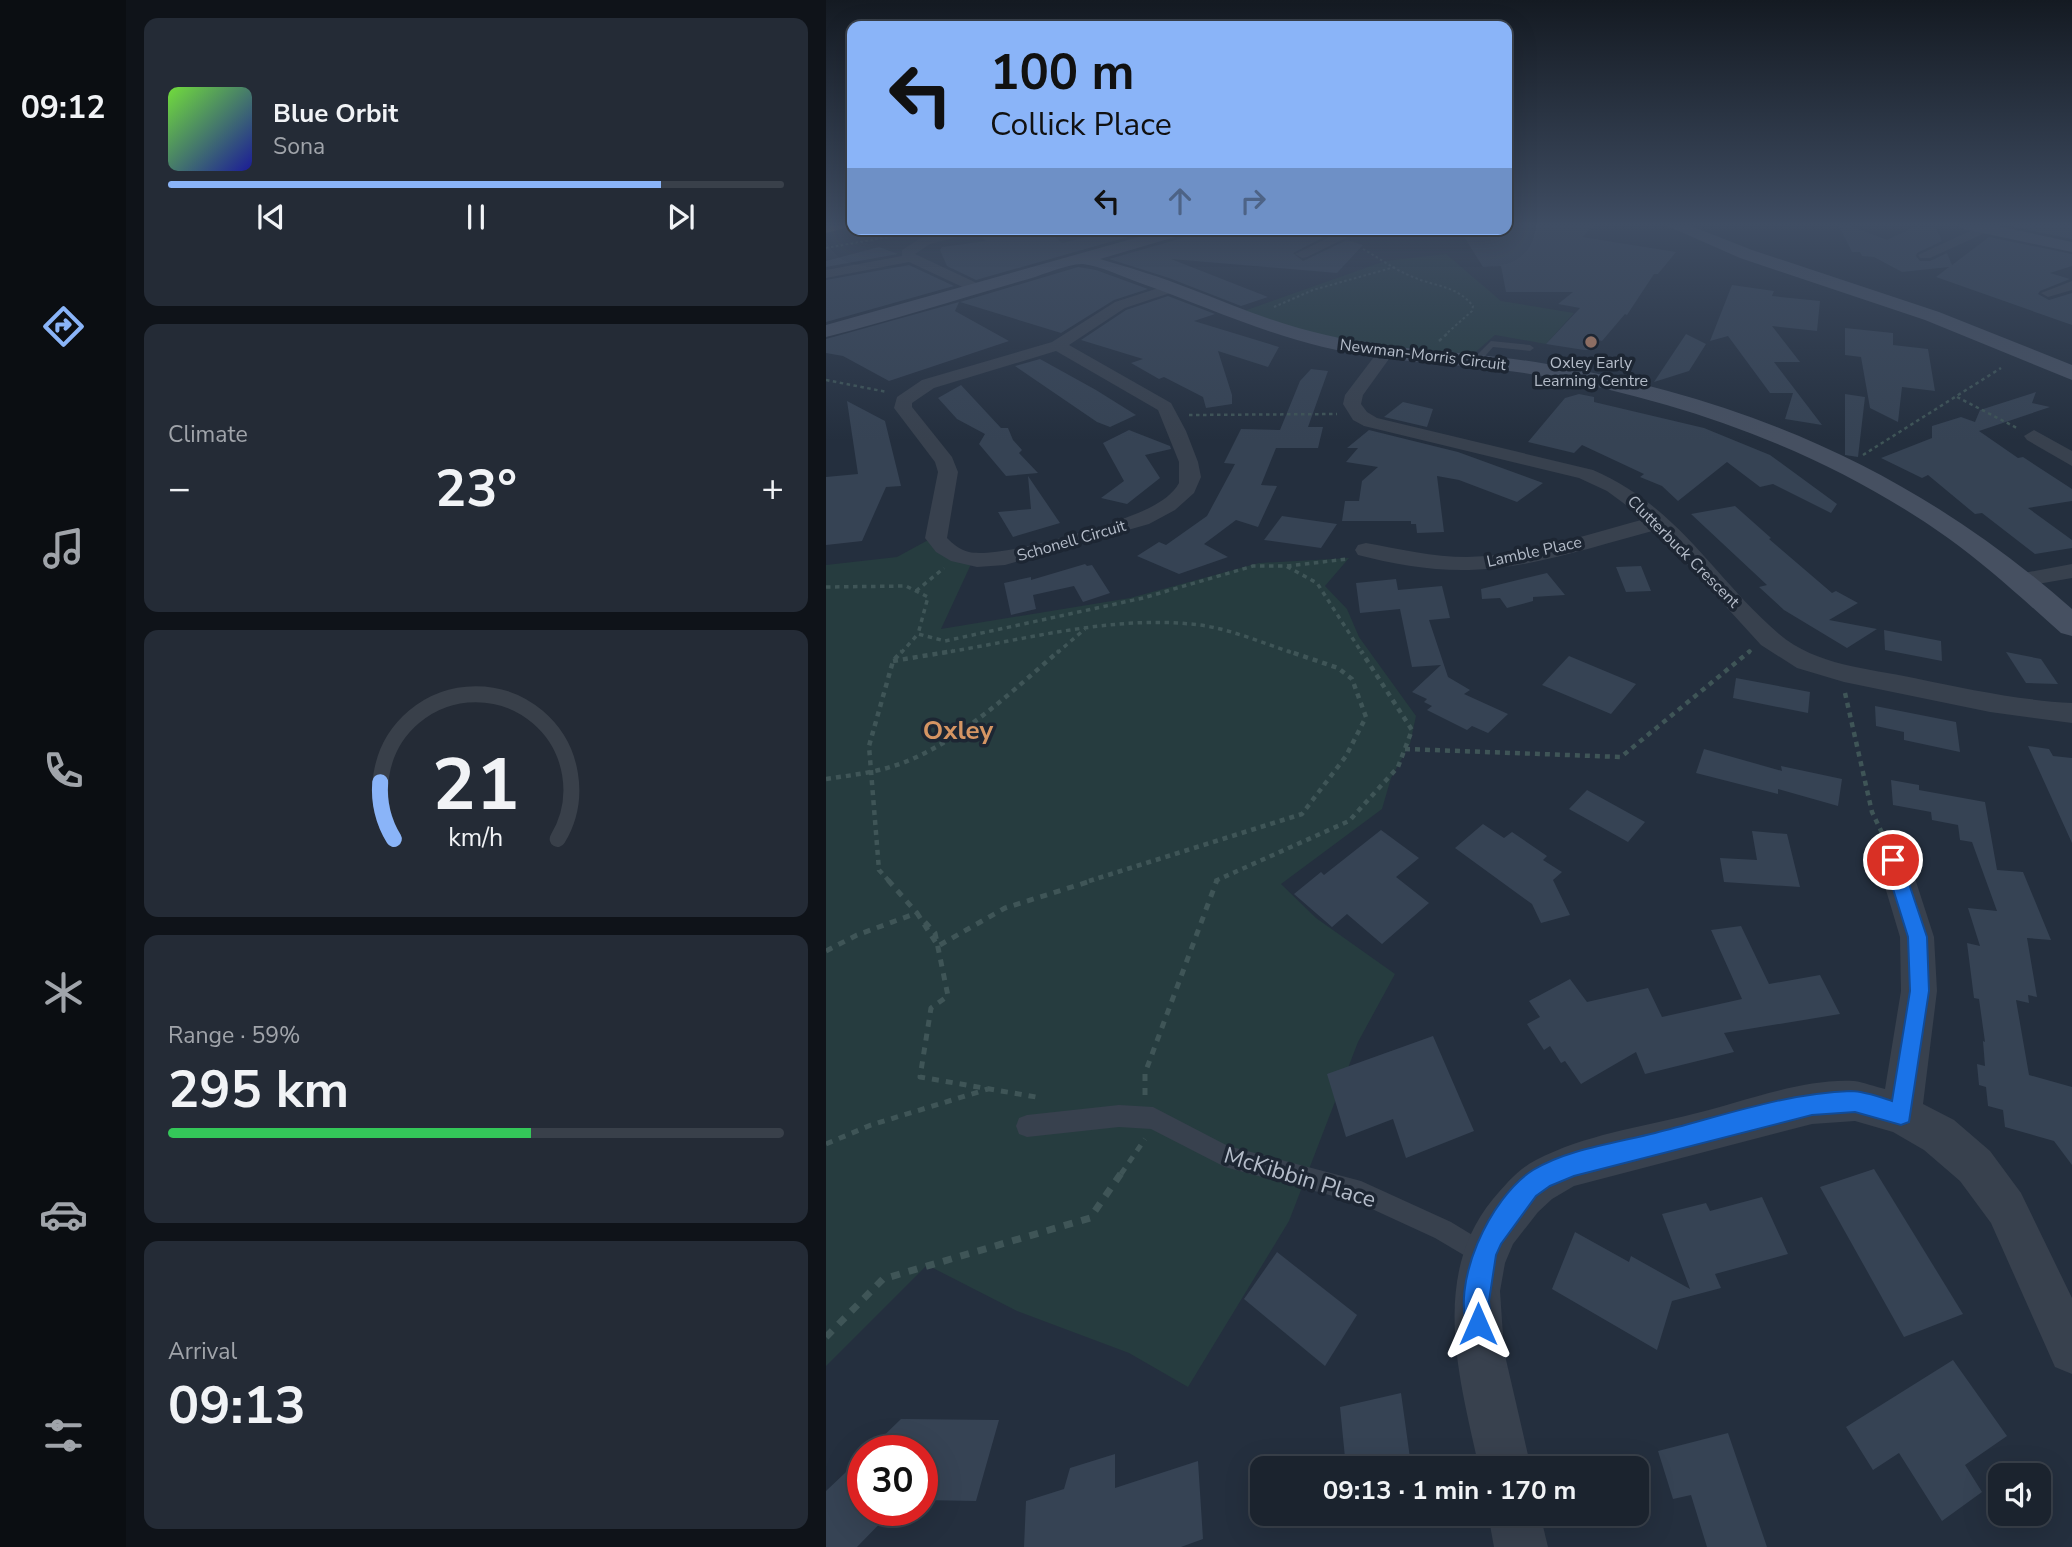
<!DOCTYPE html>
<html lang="en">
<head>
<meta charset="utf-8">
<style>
  :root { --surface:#1b232e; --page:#242b36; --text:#f1f3f6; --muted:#a0a4aa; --line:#39404a; --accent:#8ab4f8 }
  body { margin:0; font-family:"Nunito Sans",sans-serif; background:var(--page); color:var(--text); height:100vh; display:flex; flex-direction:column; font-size:26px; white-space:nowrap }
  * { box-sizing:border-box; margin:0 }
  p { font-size:23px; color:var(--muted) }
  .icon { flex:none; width:38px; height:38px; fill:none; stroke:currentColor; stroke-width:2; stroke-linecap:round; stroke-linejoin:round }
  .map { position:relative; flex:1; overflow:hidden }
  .panel { display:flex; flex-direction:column; gap:18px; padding:18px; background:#0f1319; width:700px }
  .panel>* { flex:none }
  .banner { position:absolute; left:21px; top:21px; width:665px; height:214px; border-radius:14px; box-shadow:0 7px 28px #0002,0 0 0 2px var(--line); background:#8ab4f8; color:#111; overflow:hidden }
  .controls { position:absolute; left:1162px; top:1463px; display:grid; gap:14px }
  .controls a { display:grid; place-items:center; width:63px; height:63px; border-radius:14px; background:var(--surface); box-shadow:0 7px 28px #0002,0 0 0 2px var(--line); font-size:35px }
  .speed { position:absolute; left:21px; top:1435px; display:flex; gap:14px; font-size:35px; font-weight:700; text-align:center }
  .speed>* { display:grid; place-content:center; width:91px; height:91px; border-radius:50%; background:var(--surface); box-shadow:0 7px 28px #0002,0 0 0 2px var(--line); line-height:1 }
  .speed .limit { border:10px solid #d22; background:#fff; color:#111 }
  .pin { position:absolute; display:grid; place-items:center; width:60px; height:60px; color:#fff; margin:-30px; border:4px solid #fff; border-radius:50%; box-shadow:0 2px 7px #0007 }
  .me { position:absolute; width:77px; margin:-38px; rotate:0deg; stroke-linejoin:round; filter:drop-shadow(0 0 5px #0008) }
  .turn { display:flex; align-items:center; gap:24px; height:147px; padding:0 28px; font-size:32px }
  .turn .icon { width:91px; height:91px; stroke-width:2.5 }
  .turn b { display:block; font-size:49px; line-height:60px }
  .lanes { display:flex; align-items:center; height:66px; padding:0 28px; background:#0003; justify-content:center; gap:35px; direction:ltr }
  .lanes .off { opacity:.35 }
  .big { font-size:52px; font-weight:700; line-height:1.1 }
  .panel .tile { flex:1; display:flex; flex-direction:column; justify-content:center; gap:10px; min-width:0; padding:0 24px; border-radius:14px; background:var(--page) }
  .panel .dial { align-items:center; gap:0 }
  .dial svg { height:182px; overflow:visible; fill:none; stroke:var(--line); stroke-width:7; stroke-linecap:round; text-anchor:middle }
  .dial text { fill:var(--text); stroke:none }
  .song { display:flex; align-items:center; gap:21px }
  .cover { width:84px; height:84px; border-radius:10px; background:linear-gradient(135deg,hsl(100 70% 55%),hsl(240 70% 35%)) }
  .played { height:7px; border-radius:4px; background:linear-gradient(90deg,var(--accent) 80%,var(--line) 80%) }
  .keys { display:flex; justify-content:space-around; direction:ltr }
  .heat { display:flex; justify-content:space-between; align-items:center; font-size:38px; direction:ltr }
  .charge { height:10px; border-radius:5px; background:linear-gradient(90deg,#34c759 59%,var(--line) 0) }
  .trip { position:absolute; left:424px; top:1456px; width:399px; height:70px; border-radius:14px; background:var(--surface); box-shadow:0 7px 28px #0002,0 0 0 2px var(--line); font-weight:700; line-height:70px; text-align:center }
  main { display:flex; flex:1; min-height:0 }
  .tabs { display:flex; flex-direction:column; width:126px; justify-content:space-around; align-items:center; background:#0b0e12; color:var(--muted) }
  .tabs .icon { width:49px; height:49px }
  .tabs .current { color:var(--accent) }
  .tabs b { font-size:32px; color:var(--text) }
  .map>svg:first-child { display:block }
</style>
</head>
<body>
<main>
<nav class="tabs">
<b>09:12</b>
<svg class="icon current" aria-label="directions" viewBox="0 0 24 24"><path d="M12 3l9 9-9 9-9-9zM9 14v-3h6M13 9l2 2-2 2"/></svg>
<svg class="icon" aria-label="music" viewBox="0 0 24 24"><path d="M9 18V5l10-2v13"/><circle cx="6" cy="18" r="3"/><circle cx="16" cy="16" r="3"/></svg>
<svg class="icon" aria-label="phone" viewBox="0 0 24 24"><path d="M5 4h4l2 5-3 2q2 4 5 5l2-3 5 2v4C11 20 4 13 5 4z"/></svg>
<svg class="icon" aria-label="climate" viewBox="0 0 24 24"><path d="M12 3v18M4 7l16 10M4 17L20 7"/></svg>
<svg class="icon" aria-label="car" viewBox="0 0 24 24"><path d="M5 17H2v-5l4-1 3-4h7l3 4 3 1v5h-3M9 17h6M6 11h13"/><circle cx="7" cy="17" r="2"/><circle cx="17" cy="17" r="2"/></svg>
<svg class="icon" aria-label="filters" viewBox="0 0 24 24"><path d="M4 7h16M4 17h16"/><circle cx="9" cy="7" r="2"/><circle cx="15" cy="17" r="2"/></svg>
</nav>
<section class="panel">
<div class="tile">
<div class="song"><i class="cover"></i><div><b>Blue Orbit</b><p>Sona</p></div></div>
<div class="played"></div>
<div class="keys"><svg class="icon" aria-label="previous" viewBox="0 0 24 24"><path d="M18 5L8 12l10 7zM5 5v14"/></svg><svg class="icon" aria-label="pause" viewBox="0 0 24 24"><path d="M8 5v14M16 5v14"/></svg><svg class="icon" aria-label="next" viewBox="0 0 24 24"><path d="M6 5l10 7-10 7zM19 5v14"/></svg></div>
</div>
<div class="tile"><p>Climate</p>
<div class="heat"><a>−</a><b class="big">23°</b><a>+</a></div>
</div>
<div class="tile dial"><svg viewBox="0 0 100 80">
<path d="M14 69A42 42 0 1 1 86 69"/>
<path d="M14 69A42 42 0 0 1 8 44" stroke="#8ab4f8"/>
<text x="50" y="56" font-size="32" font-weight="700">21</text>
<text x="50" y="72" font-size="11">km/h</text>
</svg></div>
<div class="tile"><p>Range · 59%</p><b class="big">295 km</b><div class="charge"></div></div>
<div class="tile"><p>Arrival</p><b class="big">09:13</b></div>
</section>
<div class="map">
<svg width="1246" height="1547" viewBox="0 0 1246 1547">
  <rect width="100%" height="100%" fill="#242f3e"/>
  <g fill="#263c3f">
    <polygon points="620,254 675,301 748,313 720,344 669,335 645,356 526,343 467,329 418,311 559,261"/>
    <polygon points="104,539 146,562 115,629 304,598 433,563 523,558 499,586 521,609 533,637 590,716 584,744 565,778 556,809 455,884 490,918 569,974 532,1042 463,1221 362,1387 303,1353 191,1311 101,1265 0,1366 0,565 71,557"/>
  </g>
  <g fill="#364354">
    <polygon points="681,224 769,224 756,237 850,252 832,274 828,274 801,315 799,314 776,341 772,340 764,350 758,350 720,344 754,308 732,304 747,292 680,292 675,266 657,267 635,232 681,229"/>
    <polygon points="1012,224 1020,224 1061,240 1090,226 1110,228 1116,241 1091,253 1090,256 1094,261 1104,261 1121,253 1126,265 1163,237 1246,254 1246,266 1224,273 1244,279 1214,291 1212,294 1223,300 1246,293 1246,325 1110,277 1123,267 1076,272 1048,257 1036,256 1034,252 1026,252"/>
    <polygon points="1180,224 1246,224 1246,239 1179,225"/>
    <polygon points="191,229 219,229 236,243 296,229 330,229 150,280 121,266 114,250 116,247 160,241 155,236"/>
    <polygon points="370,229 497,229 498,234 502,235 467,253 477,261 521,240 537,245 511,273 345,259 442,297 415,306 343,278 283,259 367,235"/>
    <polygon points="53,247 72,254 0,267 0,261"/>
    <polygon points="83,265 128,286 0,322 0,280"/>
    <polygon points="252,267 270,270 322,289 288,300 235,333 134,302"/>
    <polygon points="906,285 948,291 946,296 994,301 991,331 946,326 974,362 948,362 996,425 959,419 967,393 944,393 902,336 884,341"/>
    <polygon points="342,296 389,314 368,321 453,347 442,367 392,351 406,395 406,404 380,408 377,397 338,377 333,379 305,363 317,359 255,340 300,310"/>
    <polygon points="133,302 129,311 183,341 63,381 17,356 0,353 0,339"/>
    <polygon points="1019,328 1067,333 1067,345 1102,349 1109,391 1076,387 1072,422 1044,408 1035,357 1019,355"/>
    <polygon points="860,334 880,344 863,371 828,382"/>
    <polygon points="214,359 270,390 310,415 284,427 271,422 189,366"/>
    <polygon points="485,369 502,371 482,427 497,427 492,448 450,448 435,485 451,486 432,527 410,520 378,544 402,557 353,574 311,556 333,542 340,545 381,516 409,464 398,463 415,429 454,430 474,381"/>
    <polygon points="135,385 175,428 182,428 187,440 196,450 193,453 212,473 180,476 153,444 159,434 131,419 112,398"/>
    <polygon points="1210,392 1206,403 1224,407 1153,431 1192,458 1197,457 1246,489 1246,501 1202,508 1246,540 1246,548 1209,554 1156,513 1149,514 1102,475 1096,478 1055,458 1106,438 1106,426 1135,417 1149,422 1154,410"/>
    <polygon points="753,394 768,397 768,402 878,428 944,455 1011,504 1005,513 947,484 934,487 901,462 852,501 836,486 814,477 818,474 756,445 748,453 702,442 739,398"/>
    <polygon points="1019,394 1039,397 1032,457 1019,455"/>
    <polygon points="21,401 59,421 75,486 60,487 36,541 0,545 0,477 32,474"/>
    <polygon points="577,402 607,409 601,427 558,417"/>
    <polygon points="303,430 344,446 345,449 319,455 334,478 301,504 275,498 298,481 277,443"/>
    <polygon points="543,430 632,452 717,483 691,502 633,480 611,476 618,532 591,533 590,524 585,524 585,521 516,521 519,501 533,501 536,481 552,467 520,462 532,448 521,448"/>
    <polygon points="202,476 234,523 187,537 172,512 205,509"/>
    <polygon points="909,506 945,538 943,539 1006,593 1010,591 1032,603 1003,620 1051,629 1021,648 958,610 933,587 941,585 865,514"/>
    <polygon points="456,516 511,524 495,548 438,540"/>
    <polygon points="259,564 261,566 266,565 284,593 257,602 248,586 207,595 210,609 185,615 178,583 205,577 205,580"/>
    <polygon points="815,566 825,591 800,592 790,567"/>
    <polygon points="721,573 739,595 707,597 707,601 681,608 674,598 656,599 655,589"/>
    <polygon points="570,579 572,590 616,586 624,618 603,620 622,677 644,690 638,694 682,714 662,733 646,726 641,730 601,710 606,706 598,702 601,699 586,692 615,665 586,667 574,609 534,613 530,583"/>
    <polygon points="1058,630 1115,641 1116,661 1059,650"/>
    <polygon points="1180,652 1215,659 1232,684 1200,683"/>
    <polygon points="743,656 810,684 785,714 716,685"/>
    <polygon points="910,678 984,692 982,713 907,698"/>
    <polygon points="1049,706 1130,722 1134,752 1078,740 1078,732 1050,726"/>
    <polygon points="1202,746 1223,749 1227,756 1246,758 1246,843"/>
    <polygon points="878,749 956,771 955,766 1016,779 1012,806 952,789 952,794 870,773"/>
    <polygon points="1065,780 1093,785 1093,790 1159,802 1171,870 1197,872 1225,940 1201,938 1211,997 1202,995 1203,1003 1190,1000 1199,1052 1203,1075 1246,1087 1246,1165 1228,1141 1179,1127 1177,1110 1162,1106 1160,1087 1153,1085 1151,1064 1159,1066 1157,1041 1159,1042 1153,999 1148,998 1141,943 1154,946 1142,908 1171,911 1146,842 1134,840 1132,825 1106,820 1105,812 1067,805"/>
    <polygon points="761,790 819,822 802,842 743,809"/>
    <polygon points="657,824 678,838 686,832 721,856 717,860 736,872 727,880 744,915 715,923 706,904 629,848"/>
    <polygon points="555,830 593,858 570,877 603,903 556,944 521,914 506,927 468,894 495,872 498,875"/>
    <polygon points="926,831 961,834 974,887 898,882 894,858 931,860"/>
    <polygon points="915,926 943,984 994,975 1014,1014 898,1033 908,1052 819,1074 810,1052 755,1084 739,1061 735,1063 724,1046 718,1050 701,1024 714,1017 703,1001 744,979 761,1002 822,988 836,1017 916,999 885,930"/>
    <polygon points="607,1036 648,1131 580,1158 567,1119 520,1137 501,1074"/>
    <polygon points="1048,1169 1137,1314 1078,1337 994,1187"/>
    <polygon points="936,1197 962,1254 889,1274 895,1288 846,1301 831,1350 726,1289 749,1232 803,1262 805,1256 864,1289 836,1214 880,1203 884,1211"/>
    <polygon points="451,1252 531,1315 499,1366 418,1299"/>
    <polygon points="1127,1360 1181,1436 1139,1465 1156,1492 1116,1521 1073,1453 1047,1470 1020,1427"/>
    <polygon points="575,1393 584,1458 575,1461 576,1468 520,1468 514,1407"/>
    <polygon points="75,1419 173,1420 150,1501 96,1500 96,1451 42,1451"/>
    <polygon points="902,1433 941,1547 881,1547 865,1495 847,1499 832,1451"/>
    <polygon points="289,1454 289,1488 372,1461 377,1539 355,1547 198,1547 200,1501 238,1489 244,1468"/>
    <polygon points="37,1456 37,1510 67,1510 31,1547 0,1547 0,1491"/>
  </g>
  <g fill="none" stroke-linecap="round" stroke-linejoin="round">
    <g stroke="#3f5557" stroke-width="2" stroke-dasharray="2.5 2.5" stroke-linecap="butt">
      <polyline points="0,248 74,235"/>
      <path d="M537,249C553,258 569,270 587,277C610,287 630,285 647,306L646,311L620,334"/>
      <polyline points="448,307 487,290 569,267"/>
    </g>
    <g stroke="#3f5557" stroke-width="2.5" stroke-dasharray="3.5 3.5" stroke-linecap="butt">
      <polyline points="613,341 622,333"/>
      <polyline points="0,380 61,392"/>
      <polyline points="1131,397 1191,428"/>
      <polyline points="363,415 511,414"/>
      <polyline points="1037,455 1175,368"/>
    </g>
    <g stroke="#3f5557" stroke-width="3.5" stroke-dasharray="4.5 4.5" stroke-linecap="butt">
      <polyline points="461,566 522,559"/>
      <polyline points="0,587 80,586 102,597 92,634 119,641 317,598 427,566 460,566 491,583 536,653"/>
      <polyline points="90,591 118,568"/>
      <polyline points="75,653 92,634"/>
      <path d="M116,653C197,640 283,616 365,624C400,627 434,642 467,653"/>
      <polyline points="231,653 259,629"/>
      <polyline points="922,653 925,650"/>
    </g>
    <g stroke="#3f5557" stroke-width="4.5" stroke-dasharray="5 5" stroke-linecap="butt">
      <polyline points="67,661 127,651"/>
      <polyline points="1019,693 1046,812 1059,839"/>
      <polyline points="579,749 795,757 924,651"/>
      <path d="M0,779C27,775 54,772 79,762C137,739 186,691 233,651"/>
      <polyline points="63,881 53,870 43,746 67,661 76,651"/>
      <polyline points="263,881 476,814 520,756 540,717 526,679 512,668 462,651"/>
      <polyline points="389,881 523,821 572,767 586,730 535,651"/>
    </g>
    <g stroke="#3f5557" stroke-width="5" stroke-dasharray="7 7" stroke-linecap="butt">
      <polyline points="62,880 91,913"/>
      <polyline points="99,922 109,933 122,996 105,1008 94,1077 210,1097"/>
      <polyline points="0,951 31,935 91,913 112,946 179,908 268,880"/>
      <polyline points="319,1095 319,1073 391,880"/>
      <polyline points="0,1144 45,1125 162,1089"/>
      <polyline points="295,1174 319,1139"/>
    </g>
    <polyline stroke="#3f5557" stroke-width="7" stroke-dasharray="9 9" stroke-linecap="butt" points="0,1337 57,1279 264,1218 296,1172"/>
    <g fill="#38414e" fill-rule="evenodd">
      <polygon points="665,341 704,345 708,348 704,351 667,347 653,363 647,363 647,359"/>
      <polygon points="293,1105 327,1107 402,1146 535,1181 625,1222 666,1247 670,1255 666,1263 658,1267 609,1238 533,1203 399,1167 325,1129 293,1127 201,1137 193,1134 190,1126 193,1118 201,1115"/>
    </g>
    <g fill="#38414e" fill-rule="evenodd">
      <polygon points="1157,225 1161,226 1161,232 1104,258 1094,258 1092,255"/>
      <polygon points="137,229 162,229 104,244 89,254 155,285 157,288 155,291 145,291 83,262 0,278 0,270 76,256 76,250 95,238"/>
      <polygon points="512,229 597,229 591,233 543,237 528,234 481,257 476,258 469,254 514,232"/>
      <polygon points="1246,281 1246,290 1222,297 1215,293"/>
      <path d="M345,284L350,285L352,288L350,291L299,308L243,345L345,403L360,431L372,462L375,477L368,493L349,510L323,524L179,565L151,567L125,561L110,552L99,538L112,472L109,462L68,408L71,397L96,380L226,342L289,302ZM230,351L332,410L353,462V483C347,494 336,501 325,507C295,523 175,559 143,552C134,550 127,544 121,538L132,472L126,457L86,407V403L108,388Z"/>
      <path d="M560,347L568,352L537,395L535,404L541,412L551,418L767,470C854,508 886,576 953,634C991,666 1041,668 1088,678C1141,689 1192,700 1246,703V723L1164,712L1018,682L971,668L935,645L830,530C769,546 707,568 643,570C606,571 567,564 532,555L529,550L532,545L540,543C573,549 607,557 641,557C701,556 761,534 819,519L781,491L753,478L538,426L527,420L517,404L519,395L554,349Z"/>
      <polygon points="1208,430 1246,451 1246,466 1201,440 1198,436"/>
      <polygon points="1246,564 1246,578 1195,587 1187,585 1183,580 1187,575"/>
      <path d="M1067,847L1078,851L1083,860L1108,937L1111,991L1097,1104L1128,1120L1164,1151L1195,1193L1246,1298V1374L1229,1367L1165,1223L1134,1181L1098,1150L1067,1132L1029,1121L986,1124L748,1186L726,1199L712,1212L687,1244L679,1263L674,1291L678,1351L705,1468H653C634,1380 603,1277 667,1199C680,1184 692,1169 710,1160C758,1135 815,1127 867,1114C916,1102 978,1078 1028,1081C1038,1082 1049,1087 1059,1089L1075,991L1074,937L1051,860L1056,851Z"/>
      <polygon points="662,1514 714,1514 722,1547 668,1547"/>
    </g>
    <g fill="#465061" fill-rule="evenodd">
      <polygon points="837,224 860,224 926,250 1113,312 1246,365 1246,380 1099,320 914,258"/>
      <polygon points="1130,224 1162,224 1246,242 1246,252 1138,229"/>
      <path d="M341,229H368L366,232L274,259C305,268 335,277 365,289C409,306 453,325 500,335C573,352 648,351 721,364C923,399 1092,473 1246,609V636L1235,633C1198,600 1162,567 1122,538C1004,454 864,403 722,377C648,363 571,365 497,347C434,332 376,305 314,283C297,277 275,266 257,264C244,263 214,276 199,280C133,299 67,320 0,337V325Z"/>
    </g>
    <polygon fill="#746855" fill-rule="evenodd" points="0,224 24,224 22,227 0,233"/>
  </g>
  <linearGradient id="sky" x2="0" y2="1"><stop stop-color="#141a22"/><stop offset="0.51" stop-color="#3f4d63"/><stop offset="1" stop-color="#3f4d63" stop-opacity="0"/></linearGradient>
  <rect width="1246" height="441" fill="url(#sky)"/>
  <path fill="#1a73e8" stroke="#114b97" stroke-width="2" d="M1067,853L1073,855L1075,860L1101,937L1103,991L1083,1122L1075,1125L1029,1112L986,1115L748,1176L724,1186L710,1196L675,1244L670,1255L663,1301L665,1324L661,1333L652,1337L643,1333C623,1285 664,1197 707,1170C742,1149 789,1143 829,1133C893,1117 959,1093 1025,1091C1038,1091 1054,1097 1066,1101L1084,991L1082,937L1058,860L1060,855Z"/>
  <circle fill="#8d6e63" stroke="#1d2633" stroke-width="2.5" cx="765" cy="342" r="7"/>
  <g text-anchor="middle" stroke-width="7" stroke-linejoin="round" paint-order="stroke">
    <g font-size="16" fill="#b4bcc9" stroke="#1d2633">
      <text transform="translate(597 354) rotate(7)" y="6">Newman-Morris Circuit</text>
      <text transform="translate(245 540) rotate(-16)" y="6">Schonell Circuit</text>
      <text transform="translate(708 551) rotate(-12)" y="6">Lamble Place</text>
      <text transform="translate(858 551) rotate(45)" y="6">Clutterbuck Crescent</text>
    </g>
    <g font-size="16" fill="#b4bcc9" stroke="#1d2633">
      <text x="765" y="368">Oxley Early<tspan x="765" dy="18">Learning Centre</tspan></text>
    </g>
    <g font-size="23" fill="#b4bcc9" stroke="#1d2633">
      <text transform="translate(474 1177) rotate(17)" y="8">McKibbin Place</text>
    </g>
    <g font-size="26" font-weight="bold" fill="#d59563" stroke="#1d2633">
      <text x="132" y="739">Oxley</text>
    </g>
  </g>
</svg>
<div class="controls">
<a><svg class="icon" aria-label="sound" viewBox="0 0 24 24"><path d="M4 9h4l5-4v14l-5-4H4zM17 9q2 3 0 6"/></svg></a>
</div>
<div class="speed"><div class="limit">30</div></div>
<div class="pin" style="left:1067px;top:860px;background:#d93025"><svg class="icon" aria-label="arrive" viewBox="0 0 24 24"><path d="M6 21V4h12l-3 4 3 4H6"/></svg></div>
<svg class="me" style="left:652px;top:1324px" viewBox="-20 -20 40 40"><path d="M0-17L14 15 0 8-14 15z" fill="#1a73e8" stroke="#fff" stroke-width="4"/></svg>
<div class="trip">09:13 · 1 min · 170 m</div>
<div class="banner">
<div class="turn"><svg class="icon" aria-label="left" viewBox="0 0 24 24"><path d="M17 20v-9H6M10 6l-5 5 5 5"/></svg><div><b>100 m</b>Collick Place</div></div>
<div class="lanes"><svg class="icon" aria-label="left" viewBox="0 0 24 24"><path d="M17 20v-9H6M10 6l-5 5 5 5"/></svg><svg class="icon off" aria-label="ahead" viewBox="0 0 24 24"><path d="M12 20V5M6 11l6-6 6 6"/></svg><svg class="icon off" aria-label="right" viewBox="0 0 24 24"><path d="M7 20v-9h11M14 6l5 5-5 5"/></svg></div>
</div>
</div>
</main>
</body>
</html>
